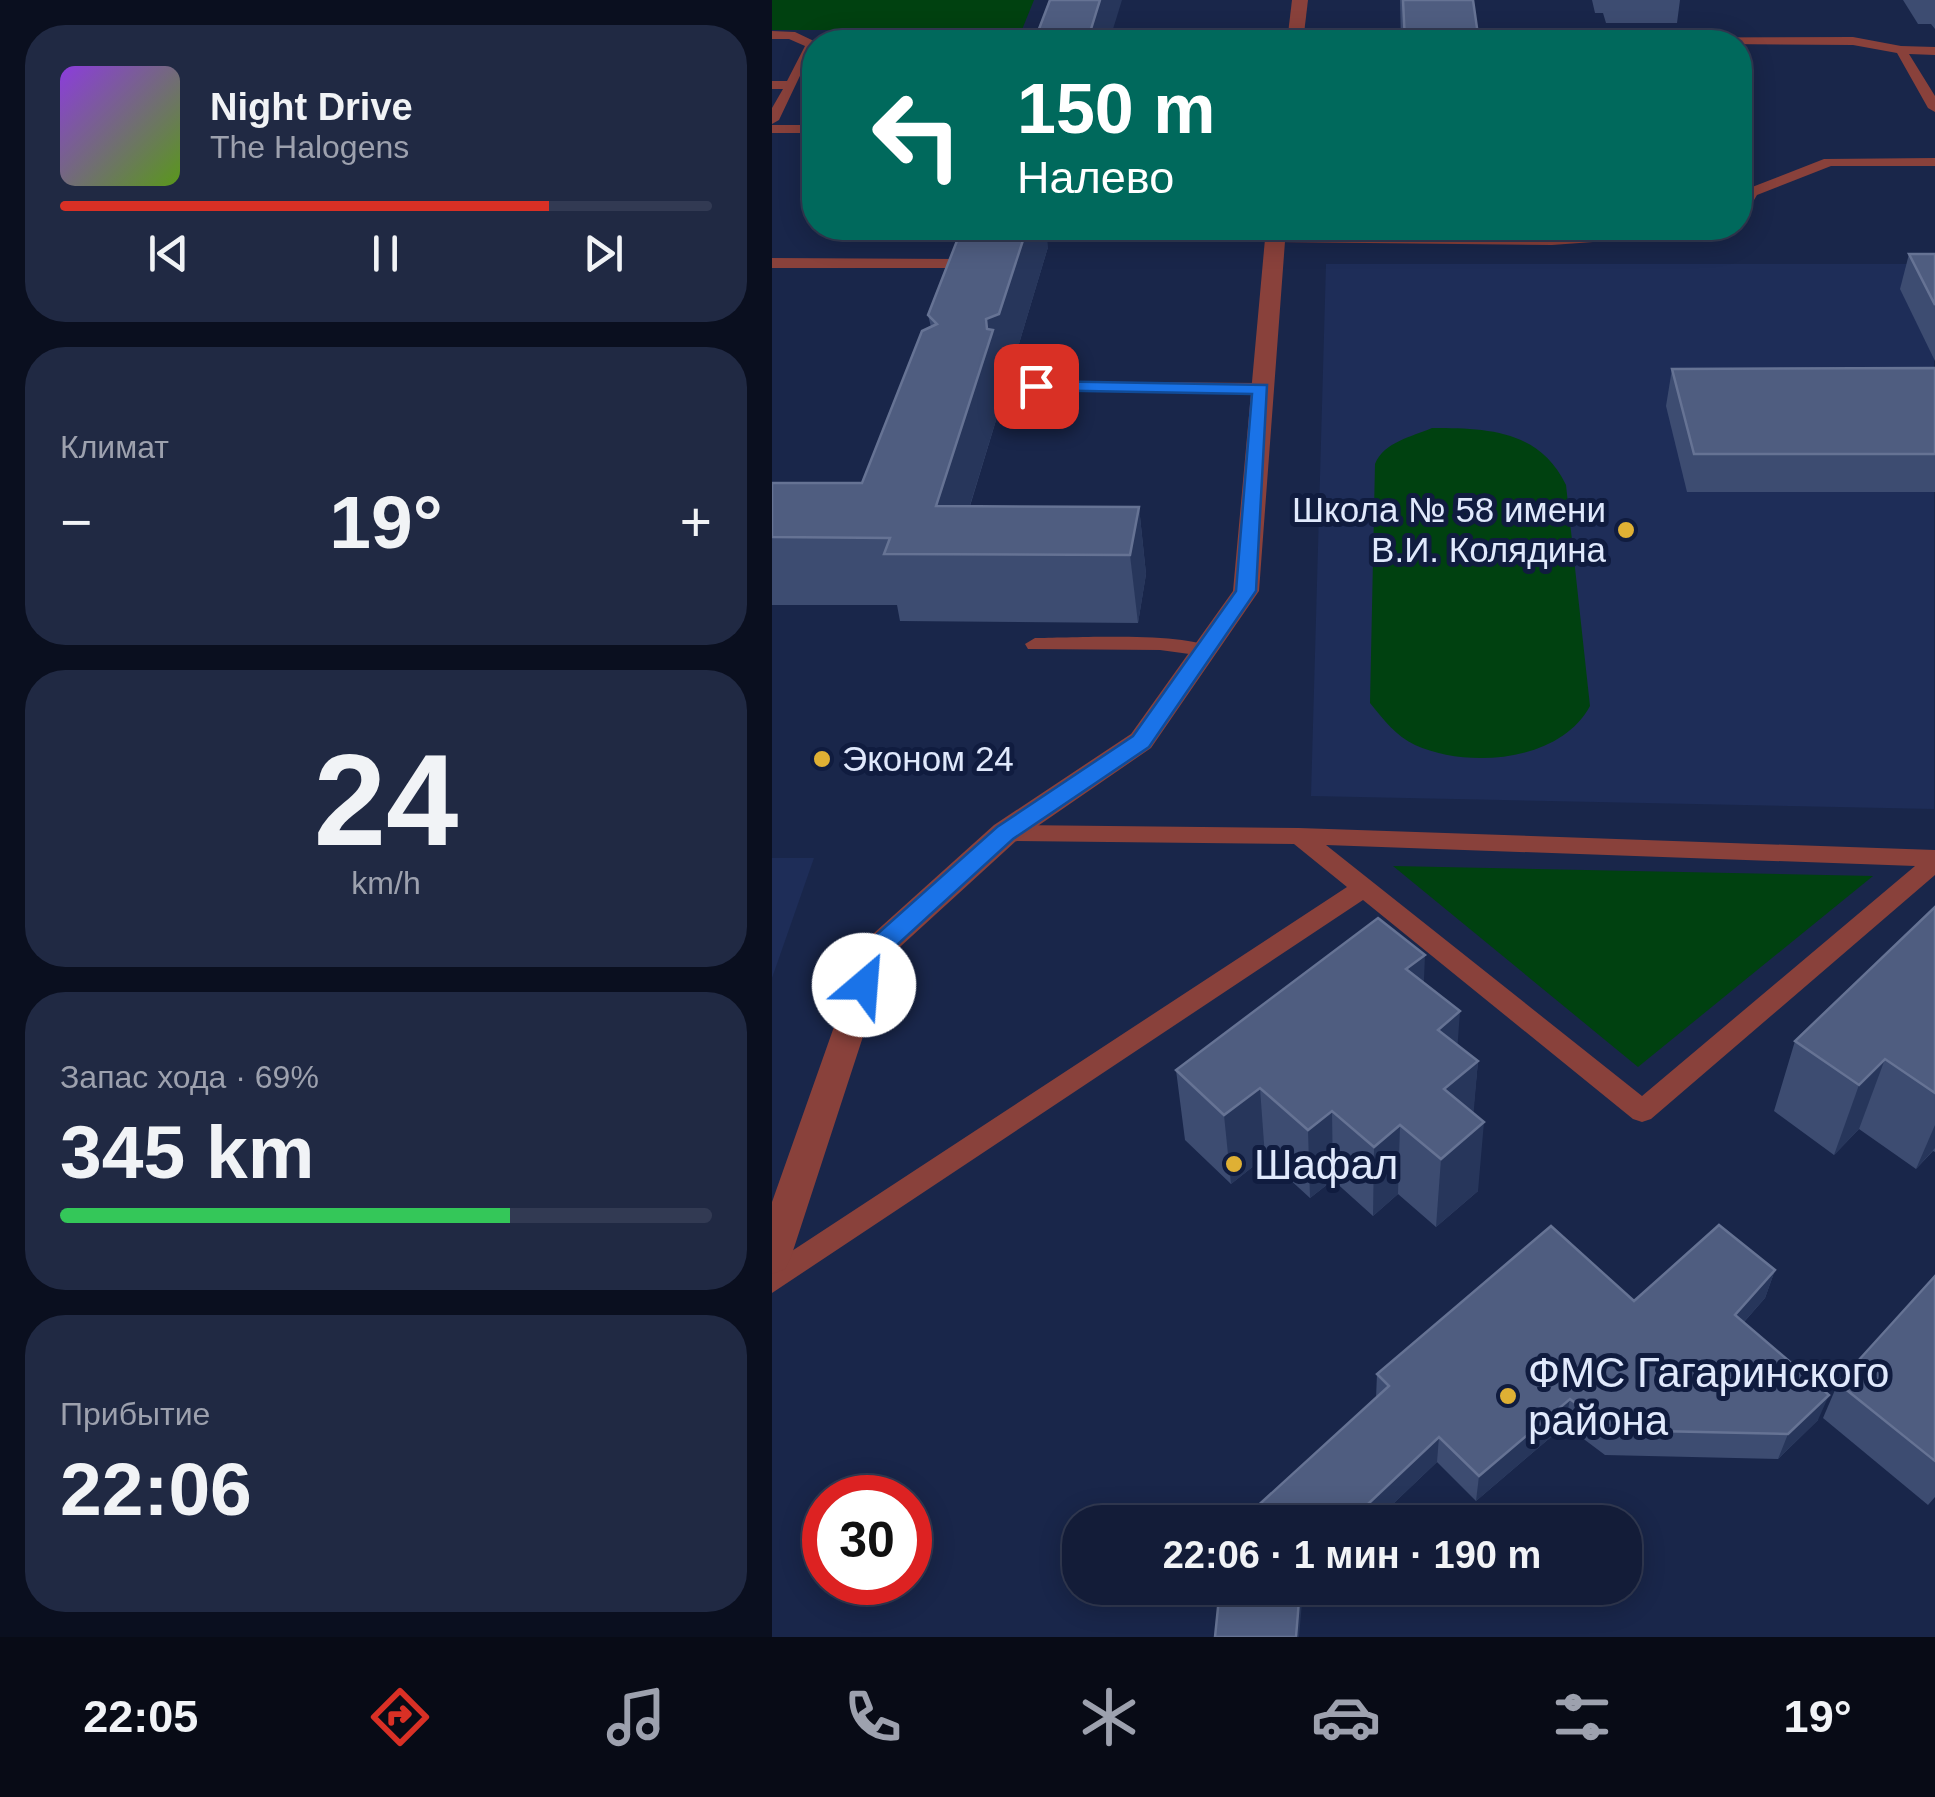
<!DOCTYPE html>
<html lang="ru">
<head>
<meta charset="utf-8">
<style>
  :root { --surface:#131c38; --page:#202943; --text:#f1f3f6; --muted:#9da1ae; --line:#323a53; --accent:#d93025 }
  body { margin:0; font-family:Arial,sans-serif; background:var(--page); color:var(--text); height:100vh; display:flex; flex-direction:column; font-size:38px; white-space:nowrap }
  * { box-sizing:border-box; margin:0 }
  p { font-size:32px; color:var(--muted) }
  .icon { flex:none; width:55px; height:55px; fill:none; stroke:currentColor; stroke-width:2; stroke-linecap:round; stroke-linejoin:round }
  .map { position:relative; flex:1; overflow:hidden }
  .panel { display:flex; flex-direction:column; gap:25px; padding:25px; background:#0a0f1f; width:772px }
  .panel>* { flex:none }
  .banner { position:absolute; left:30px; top:30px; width:950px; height:210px; border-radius:40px; box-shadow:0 5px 25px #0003,0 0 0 2px var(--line); background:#00695c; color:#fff; overflow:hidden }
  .speed { position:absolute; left:30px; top:1475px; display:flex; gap:20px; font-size:50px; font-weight:700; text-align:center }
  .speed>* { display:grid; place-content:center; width:130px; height:130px; border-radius:50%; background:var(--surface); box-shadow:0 5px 25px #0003,0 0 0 2px var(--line); line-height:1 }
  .speed .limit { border:15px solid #d22; background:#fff; color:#111 }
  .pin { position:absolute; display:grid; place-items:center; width:85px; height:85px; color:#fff; margin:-42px; border-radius:20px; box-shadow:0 5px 15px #0006 }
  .me { position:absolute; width:110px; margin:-55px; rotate:27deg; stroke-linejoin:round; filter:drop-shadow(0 0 8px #0008) }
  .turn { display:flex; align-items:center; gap:35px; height:210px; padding:0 50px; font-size:45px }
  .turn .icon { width:130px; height:130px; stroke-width:2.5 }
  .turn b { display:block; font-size:70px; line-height:85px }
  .big { font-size:75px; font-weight:700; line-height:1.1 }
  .panel .widget { flex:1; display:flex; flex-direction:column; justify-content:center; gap:15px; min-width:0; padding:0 35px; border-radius:40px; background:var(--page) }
  .panel .dial { align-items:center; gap:0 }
  .dial b { font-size:130px; line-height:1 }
  .song { display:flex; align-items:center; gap:30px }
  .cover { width:120px; height:120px; border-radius:15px; background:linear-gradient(135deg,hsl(270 70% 55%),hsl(90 70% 35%)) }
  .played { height:10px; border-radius:5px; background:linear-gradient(90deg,var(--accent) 75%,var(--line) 75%) }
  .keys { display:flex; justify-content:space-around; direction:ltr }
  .heat { display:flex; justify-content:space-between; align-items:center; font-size:55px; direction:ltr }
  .charge { height:15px; border-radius:8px; background:linear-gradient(90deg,#34c759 69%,var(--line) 0) }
  .trip { position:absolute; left:290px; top:1505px; width:580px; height:100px; border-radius:40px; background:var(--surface); box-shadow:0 5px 25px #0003,0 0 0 2px var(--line); font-weight:700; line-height:100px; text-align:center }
  .menu { display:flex; height:160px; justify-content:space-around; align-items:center; background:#080b16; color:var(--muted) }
  .menu .icon { width:70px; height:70px }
  .menu .current { color:var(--accent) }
  .menu b { font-size:45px; color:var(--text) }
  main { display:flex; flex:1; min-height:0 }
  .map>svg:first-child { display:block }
</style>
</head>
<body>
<main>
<section class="panel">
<div class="widget">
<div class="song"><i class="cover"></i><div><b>Night Drive</b><p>The Halogens</p></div></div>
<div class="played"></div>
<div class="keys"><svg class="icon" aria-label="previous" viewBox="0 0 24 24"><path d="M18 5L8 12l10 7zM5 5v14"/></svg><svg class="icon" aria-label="pause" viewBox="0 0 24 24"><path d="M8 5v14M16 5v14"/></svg><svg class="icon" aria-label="next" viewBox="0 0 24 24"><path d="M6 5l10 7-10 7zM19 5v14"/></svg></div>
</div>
<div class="widget"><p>Климат</p>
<div class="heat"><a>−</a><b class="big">19°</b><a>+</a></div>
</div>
<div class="widget dial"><b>24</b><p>km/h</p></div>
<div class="widget"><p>Запас хода · 69%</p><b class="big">345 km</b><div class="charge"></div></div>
<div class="widget"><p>Прибытие</p><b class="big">22:06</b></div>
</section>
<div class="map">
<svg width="1163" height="1637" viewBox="0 0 1163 1637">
  <rect width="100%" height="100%" fill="#19264a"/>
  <g fill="#1e2d58">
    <polygon points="554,264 1162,264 1162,809 539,796"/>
    <polygon points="0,858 42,858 0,978"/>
  </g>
  <g fill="#004110">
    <polygon points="0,0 262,0 245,42 101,42 106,30 0,30"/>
    <path d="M660,428C715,428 768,430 794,485L818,706C788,762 696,769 643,745C624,736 611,719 598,703L603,464C612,442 639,437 660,428Z"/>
    <polygon points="621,866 1101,876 866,1067"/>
  </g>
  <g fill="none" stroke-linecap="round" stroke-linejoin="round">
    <g fill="#89413b" fill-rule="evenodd">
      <polygon points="0,31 23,32 44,42 7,120 0,124 0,108 11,89 0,89 0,81 15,81 33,46 17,39 0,39"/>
      <polygon points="1081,37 1129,46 1163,47 1163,55 1137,54 1163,96 1163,112 1156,108 1125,53 1081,45 717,42 723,38"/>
      <rect x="0" y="125" width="42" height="8"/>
      <polygon points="1163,158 1163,166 1059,166 985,195 973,215 968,216 968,201 975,189 1052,159"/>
      <polygon points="905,228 965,228 958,232 780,245 503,242 496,238 503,234 780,237"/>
      <polygon points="0,258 186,259 194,264 182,286 177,288 169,283 176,268 0,268"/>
      <polygon points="234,381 489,383 497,388 489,393 228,390 228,382"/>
      <path d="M263,638C296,638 422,631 442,650L432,656L388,650L256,649L253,644Z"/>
      <path d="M233,825L527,828L1163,850V875L879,1119L870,1122L861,1119L591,900L0,1293V1264L575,887L522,844L233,841L222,833ZM554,845L1143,866L870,1096Z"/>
    </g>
    <g fill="#89413b" fill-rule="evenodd">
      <polygon points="520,0 536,0 531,42 515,42"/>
      <polygon points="494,228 514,228 487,591 379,748 244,841 117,957 19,1257 13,1269 0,1274 0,1202 92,942 222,825 359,734 461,591"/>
    </g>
  </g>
  <g fill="#3d4c71">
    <polygon points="628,0 701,0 707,42 629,42"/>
    <polygon points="820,0 908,0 905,23 834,23 831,13 823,13"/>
    <polygon points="1131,0 1163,0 1163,29 1159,24 1146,24"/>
    <polygon points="276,247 237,377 230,380 232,394 198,506 367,507 374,574 366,623 128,621 125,605 0,605 0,483 90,483 159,327 156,315"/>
    <polygon points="1137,254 1163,254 1163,361 1128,289"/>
    <polygon points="1163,368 1163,492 915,492 894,406 900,369"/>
    <polygon points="1163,907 1163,1152 1161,1151 1144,1169 1087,1129 1062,1155 1002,1111 1023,1041"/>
    <polygon points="652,983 686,1045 706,1061 701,1113 706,1191 664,1227 626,1194 601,1216 561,1180 538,1198 493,1157 459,1184 413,1140 404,1070"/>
    <polygon points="1003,1270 993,1298 972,1322 1046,1420 1006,1459 833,1455 793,1425 704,1501 665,1462 602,1522 468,1522 604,1398 605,1374 862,1301"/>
    <polygon points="1163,1276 1163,1497 1156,1505 1051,1418 1066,1383"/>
  </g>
  <g fill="#27365b">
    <polygon points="328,0 350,0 337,42 315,42"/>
    <polygon points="255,228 274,228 276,247 237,377 230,380 232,394 183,554 164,506 214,319"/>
    <polygon points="367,507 374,574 366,623 358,555"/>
    <polygon points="653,955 650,1026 634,969"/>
    <polygon points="688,1011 683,1080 706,1061 700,1131 668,1158 666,1030"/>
    <polygon points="1113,1059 1087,1129 1062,1155 1087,1085"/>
    <polygon points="488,1088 493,1157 459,1184 452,1115"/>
    <polygon points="560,1111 561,1180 538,1198 536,1130"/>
    <polygon points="712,1122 706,1191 664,1227 669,1159"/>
    <polygon points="628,1125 626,1194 601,1216 602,1147"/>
    <polygon points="1163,1125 1163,1148 1144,1169"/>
    <polygon points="1003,1270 993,1298 955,1341 963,1315"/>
    <polygon points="1057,1395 1046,1420 1006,1459 1016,1434"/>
    <polygon points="798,1399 793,1425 704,1501 707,1476"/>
    <polygon points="667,1437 665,1462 602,1522 577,1522"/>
    <polygon points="528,1588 535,1588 531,1591 527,1637 524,1637"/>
  </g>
  <g fill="#4f5d80" stroke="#667394" stroke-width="2.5">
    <polygon points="278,0 328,0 315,42 262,42"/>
    <polygon points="631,0 701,0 707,42 633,42"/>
    <polygon points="190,228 255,228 227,314 214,319 215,329 221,330 164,506 367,507 358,555 112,554 118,538 0,537 0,483 90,483 150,331 165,324 156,315"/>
    <polygon points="1137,254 1163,254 1163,305"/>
    <polygon points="1163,368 1163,454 922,454 900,369"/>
    <polygon points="1163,907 1163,1093 1113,1059 1087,1085 1023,1041"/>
    <polygon points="606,918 653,955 634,969 688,1011 666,1030 706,1061 672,1089 712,1122 669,1159 628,1125 602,1147 560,1111 536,1130 488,1088 452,1115 404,1070"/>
    <polygon points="947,1225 1003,1270 963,1315 1057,1395 1016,1434 839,1430 798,1399 707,1476 667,1437 577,1522 468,1522 617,1386 605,1374 779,1226 862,1301"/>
    <polygon points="1163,1276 1163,1461 1066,1383"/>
    <polygon points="448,1588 528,1588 524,1637 443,1637"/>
  </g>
  <polygon fill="#1a73e8" stroke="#114b97" stroke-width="2.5" points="264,381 495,385 484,591 377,747 241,839 114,955 101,992 83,992 79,985 94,944 225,827 361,736 464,591 480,394 258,390 256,386"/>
  <g fill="#dfb034" stroke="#101c3f" stroke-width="4">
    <circle cx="854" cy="530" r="10"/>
    <circle cx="50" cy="759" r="10"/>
    <circle cx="462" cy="1164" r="10"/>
    <circle cx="736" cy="1396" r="10"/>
  </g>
  <g text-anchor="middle" stroke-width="10" stroke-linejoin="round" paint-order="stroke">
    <g font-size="35" fill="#e0e9fc" stroke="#101c3f" text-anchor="end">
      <text x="834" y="522">Школа № 58 имени<tspan x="834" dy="40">В.И. Колядина</tspan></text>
      <text x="70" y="771" text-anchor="start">Эконом 24</text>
    </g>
    <g font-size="42" fill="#e0e9fc" stroke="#101c3f" text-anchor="start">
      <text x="482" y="1179">Шафал</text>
      <text x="756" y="1387">ФМС Гагаринского<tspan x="756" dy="48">района</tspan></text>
    </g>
  </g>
</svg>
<div class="speed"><div class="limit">30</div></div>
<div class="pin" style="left:264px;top:386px;background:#d93025"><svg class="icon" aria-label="arrive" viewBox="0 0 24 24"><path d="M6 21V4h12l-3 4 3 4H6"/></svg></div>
<svg class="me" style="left:92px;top:985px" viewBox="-20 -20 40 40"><circle r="19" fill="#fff"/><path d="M0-13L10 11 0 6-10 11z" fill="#1a73e8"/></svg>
<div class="trip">22:06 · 1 мин · 190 m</div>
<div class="banner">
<div class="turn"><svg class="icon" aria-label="left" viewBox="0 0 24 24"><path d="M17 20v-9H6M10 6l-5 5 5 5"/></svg><div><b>150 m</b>Налево</div></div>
</div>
</div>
</main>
<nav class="menu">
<b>22:05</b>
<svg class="icon current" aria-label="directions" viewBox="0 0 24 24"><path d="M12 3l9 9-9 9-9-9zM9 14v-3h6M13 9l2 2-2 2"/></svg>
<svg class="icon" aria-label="music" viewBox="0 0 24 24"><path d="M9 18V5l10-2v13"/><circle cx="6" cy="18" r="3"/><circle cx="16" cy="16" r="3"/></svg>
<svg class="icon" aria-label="phone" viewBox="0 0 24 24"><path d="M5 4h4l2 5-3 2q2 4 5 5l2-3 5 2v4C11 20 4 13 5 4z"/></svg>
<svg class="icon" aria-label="climate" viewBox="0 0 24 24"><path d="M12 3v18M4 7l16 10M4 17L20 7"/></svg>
<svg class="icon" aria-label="car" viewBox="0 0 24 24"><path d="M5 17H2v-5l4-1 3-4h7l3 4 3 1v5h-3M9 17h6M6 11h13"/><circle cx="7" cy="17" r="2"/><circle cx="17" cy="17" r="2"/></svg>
<svg class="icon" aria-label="filters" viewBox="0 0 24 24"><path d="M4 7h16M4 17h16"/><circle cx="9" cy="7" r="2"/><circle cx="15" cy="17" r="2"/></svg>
<b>19°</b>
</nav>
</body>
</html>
